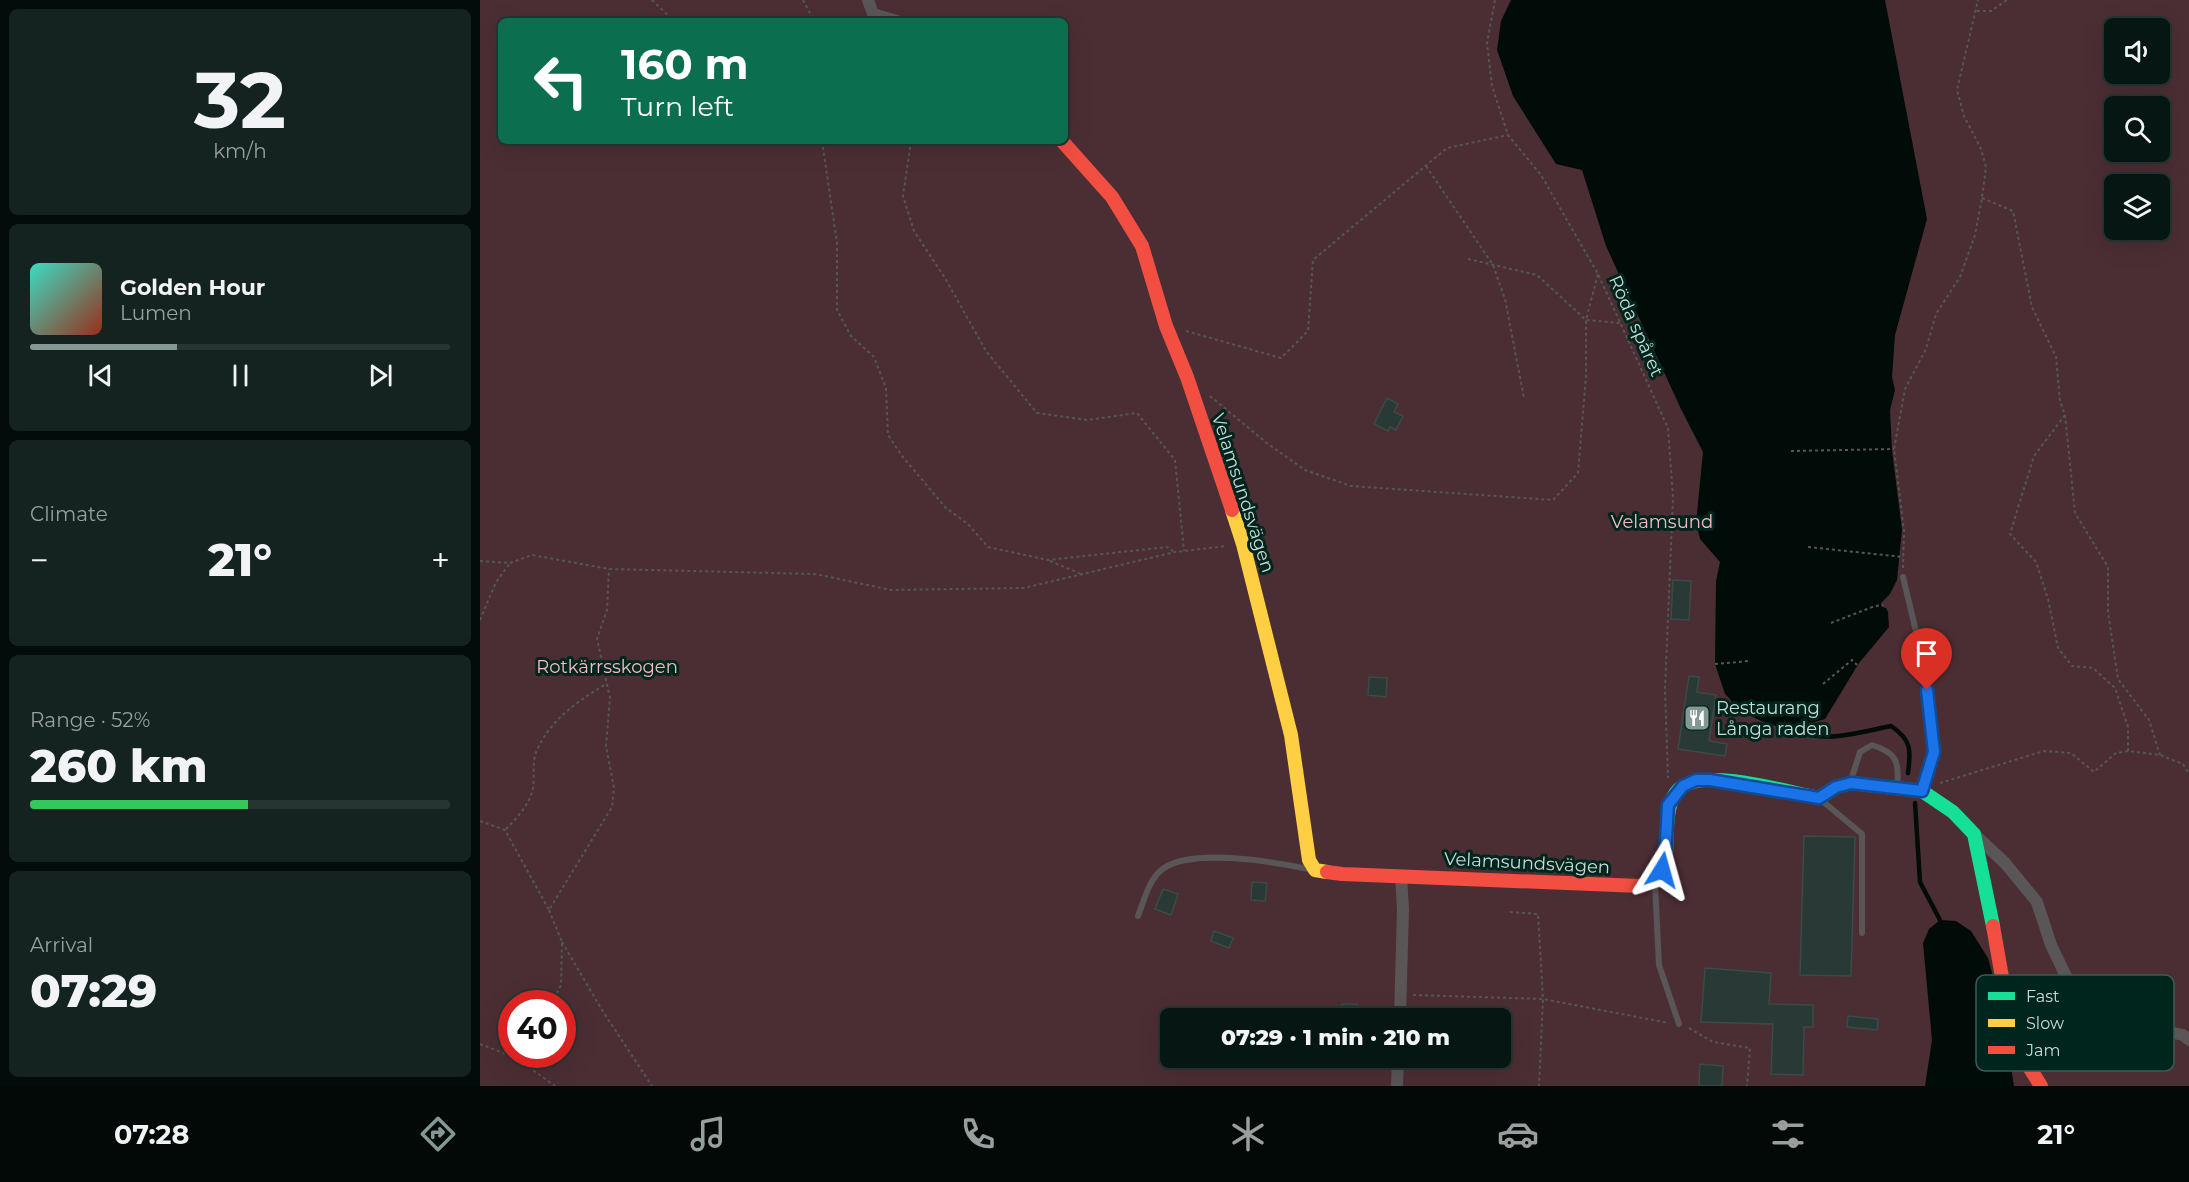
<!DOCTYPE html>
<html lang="en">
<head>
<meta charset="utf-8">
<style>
  :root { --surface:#061612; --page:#142320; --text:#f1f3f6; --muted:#989f9f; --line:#273532; --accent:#849994 }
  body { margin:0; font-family:Montserrat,sans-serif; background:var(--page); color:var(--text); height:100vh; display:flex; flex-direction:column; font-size:22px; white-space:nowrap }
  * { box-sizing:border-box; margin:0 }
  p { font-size:20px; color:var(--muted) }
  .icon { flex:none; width:33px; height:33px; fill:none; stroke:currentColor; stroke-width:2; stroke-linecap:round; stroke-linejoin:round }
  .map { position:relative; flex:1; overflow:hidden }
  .side { display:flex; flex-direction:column; gap:9px; padding:9px; background:#030c0a; width:480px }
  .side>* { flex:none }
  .top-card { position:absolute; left:18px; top:18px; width:570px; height:126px; border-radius:9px; box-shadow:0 6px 24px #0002,0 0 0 2px var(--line); background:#0b6e4f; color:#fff; overflow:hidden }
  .tools { position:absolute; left:1624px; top:18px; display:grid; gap:12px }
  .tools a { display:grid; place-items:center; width:66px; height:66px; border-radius:9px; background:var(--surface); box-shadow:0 6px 24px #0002,0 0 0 2px var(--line); font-size:30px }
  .speed { position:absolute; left:18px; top:990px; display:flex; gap:12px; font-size:30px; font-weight:700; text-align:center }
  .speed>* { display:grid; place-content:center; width:78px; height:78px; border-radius:50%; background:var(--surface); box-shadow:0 6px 24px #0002,0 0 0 2px var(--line); line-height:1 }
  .speed .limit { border:9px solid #d22; background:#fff; color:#111 }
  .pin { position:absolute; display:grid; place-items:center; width:51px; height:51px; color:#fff; margin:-62px -26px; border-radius:50% 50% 50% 0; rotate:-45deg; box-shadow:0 0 6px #0007 }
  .pin .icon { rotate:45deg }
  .me { position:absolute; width:66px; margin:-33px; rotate:8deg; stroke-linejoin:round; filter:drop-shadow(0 0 4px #0008) }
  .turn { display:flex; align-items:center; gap:21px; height:126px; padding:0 24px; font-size:27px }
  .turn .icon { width:78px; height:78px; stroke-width:2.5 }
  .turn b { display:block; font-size:42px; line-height:51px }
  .big { font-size:45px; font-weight:800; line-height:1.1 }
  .side .widget { flex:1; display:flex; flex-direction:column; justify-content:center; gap:9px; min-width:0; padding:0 21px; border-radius:9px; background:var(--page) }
  .side .dial { align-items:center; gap:0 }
  .dial b { font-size:78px; line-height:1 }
  .song { display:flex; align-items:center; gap:18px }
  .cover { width:72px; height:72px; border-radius:9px; background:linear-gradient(135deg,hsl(170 70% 55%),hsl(10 70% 35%)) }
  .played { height:6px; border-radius:3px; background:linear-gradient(90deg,var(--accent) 35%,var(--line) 35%) }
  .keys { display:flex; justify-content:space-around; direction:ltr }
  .heat { display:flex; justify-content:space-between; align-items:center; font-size:33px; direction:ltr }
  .charge { height:9px; border-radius:4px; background:linear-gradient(90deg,#34c759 52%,var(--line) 0) }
  .trip { position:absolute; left:680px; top:1008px; width:351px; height:60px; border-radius:9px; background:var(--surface); box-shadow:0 6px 24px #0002,0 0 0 2px var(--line); font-weight:800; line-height:60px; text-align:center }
  .menu { display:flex; height:96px; justify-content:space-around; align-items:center; background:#020907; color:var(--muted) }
  .menu .icon { width:42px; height:42px }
  .menu .active { color:var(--accent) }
  .menu b { font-size:27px; color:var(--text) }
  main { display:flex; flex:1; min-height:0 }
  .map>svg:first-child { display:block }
</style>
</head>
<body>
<main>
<section class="side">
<div class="widget dial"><b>32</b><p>km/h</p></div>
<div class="widget">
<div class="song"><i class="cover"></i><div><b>Golden Hour</b><p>Lumen</p></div></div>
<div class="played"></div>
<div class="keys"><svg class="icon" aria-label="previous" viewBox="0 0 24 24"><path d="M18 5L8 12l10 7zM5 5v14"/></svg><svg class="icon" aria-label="pause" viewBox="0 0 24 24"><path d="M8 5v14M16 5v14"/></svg><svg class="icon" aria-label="next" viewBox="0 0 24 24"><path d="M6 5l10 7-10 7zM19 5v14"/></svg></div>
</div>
<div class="widget"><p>Climate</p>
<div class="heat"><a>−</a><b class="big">21°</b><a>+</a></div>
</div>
<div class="widget"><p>Range · 52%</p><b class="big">260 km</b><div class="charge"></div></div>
<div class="widget"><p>Arrival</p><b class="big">07:29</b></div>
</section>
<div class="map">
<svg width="1709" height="1086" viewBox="0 0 1709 1086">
  <rect width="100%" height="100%" fill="#081d18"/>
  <path fill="#4b2e34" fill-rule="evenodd" d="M0,0H1709V1086H0ZM21,21H585V141H21ZM1635,28H1680V74H1635ZM1635,106H1680V152H1635ZM1635,184H1680V230H1635ZM32,1004H82V1054H32ZM690,1018H1020V1058H690Z"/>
  <g fill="#010b08">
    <polygon points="1031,0 1405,0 1447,219 1415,335 1412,377 1415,390 1410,410 1412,450 1422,530 1417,580 1410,594 1401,603 1402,607 1406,608 1408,612 1409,627 1379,663 1345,719 1307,730 1281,721 1261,711 1245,694 1235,664 1236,581 1240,562 1220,539 1216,523 1223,452 1201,409 1126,246 1102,170 1076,164 1033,96 1017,50 1021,21"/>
    <polygon points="1460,920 1476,921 1491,931 1508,958 1521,1006 1534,1086 1445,1086 1452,1040 1443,943 1449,929"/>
  </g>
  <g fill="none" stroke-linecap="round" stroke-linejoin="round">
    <g stroke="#010b08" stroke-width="4.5">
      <path d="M1321,726L1323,732C1345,743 1386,731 1411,726C1432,740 1431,751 1428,773"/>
      <polyline points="1435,803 1440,882 1460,920"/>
    </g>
  </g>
  <g fill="#293936" stroke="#3b4b47" stroke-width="1.5">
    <polygon points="907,398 918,404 914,412 923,416 916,430 910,427 908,431 894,424"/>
    <polygon points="1193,580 1211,581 1209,620 1191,619"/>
    <polygon points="1209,676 1219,677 1217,692 1236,695 1229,741 1247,744 1245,756 1198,749"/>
    <polygon points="889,677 907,678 906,697 888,695"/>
    <polygon points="1324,836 1375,837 1371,976 1320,975"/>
    <polygon points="772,882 787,883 785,901 771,900"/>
    <polygon points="683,889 698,894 691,915 675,909"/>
    <polygon points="734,931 753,938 749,948 731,941"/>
    <polygon points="1225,968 1291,973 1289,1004 1333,1005 1333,1027 1324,1027 1323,1075 1291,1074 1293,1024 1221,1022"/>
    <polygon points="862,1004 877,1004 876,1018 862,1018"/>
    <polygon points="1368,1016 1398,1019 1397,1030 1367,1027"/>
    <polygon points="1220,1064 1243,1066 1242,1086 1219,1086"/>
  </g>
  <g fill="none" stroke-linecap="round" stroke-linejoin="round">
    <g stroke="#555756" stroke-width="2" stroke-dasharray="3 3" stroke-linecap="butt">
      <polyline points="172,0 194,21"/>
      <polyline points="323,0 334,21"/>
      <polyline points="1015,0 1007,43 1012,86 1028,135 1061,175 1118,274 1188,428 1193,497 1185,689 1188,778"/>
      <polyline points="1497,11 1511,11 1527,0"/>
      <polyline points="342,141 357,243 357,310 371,336 394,357 406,388 408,435 422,456 466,508 488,524 508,547 568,560 687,547 693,551"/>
      <polyline points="431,141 423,196 434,231 465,278 506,351 557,413 607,420 657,413 695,460 704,551"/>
      <polyline points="946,166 1013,265 1025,299 1044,398"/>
      <polyline points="1502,198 1533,211 1552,307 1576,357 1580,401 1585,415 1554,456 1530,534 1556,562 1568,599 1578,648 1592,666 1613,668 1635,688 1648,727 1648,751"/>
      <polyline points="988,259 1057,275 1106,320 1140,323"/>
      <polyline points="706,331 801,358 828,331 833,260 967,148 1028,135"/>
      <polyline points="730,396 788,444 825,470 871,486 1073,500 1098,473 1106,376 1106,320 1118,274"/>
      <polyline points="1585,415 1595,513 1628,567 1628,612 1638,679 1669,720 1680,755"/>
      <polyline points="1311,451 1414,449"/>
      <polyline points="1328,547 1423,557"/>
      <polyline points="0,561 30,563 52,555 129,569 335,574 411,590 544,588 695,552 747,546"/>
      <polyline points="570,561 601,574"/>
      <polyline points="1423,568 1424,531 1414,449 1425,389 1446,349 1456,314 1480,277 1495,235 1502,198 1506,167 1501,149 1484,116 1477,90 1498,0"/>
      <polyline points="0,620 16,582 30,563"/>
      <polyline points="1351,623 1395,606 1403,605"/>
      <polyline points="1235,664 1269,661"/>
      <polyline points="1343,684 1372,660 1377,665"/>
      <polyline points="1460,783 1564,751 1591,753 1614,772 1636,753 1648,751 1680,755 1703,764 1709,774"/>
      <polyline points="0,821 25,830 69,910 132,807 134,788 126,746 130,698 117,639 127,610 129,569"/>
      <path d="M26,829C36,819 48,806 52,792C56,779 51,762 57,750C71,719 98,701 126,684"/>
      <polyline points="69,910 82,942 81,985 71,1004"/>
      <polyline points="1030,912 1058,914 1063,999 1059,1086"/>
      <polyline points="82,942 122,1010 172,1086"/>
      <polyline points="933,995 1063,999 1189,1023"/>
      <polyline points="1209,1028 1233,1042 1270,1048 1267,1086"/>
      <polyline points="0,1044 36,1058 75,1086"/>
    </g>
    <g stroke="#5a5556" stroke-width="6">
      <polyline points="1423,577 1445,669 1453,752 1443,788"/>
      <path d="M1371,780L1380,752L1392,745C1415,752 1420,761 1417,785"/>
      <polyline points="1340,799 1382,834 1382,933"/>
      <polyline points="1175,884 1179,965 1199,1024"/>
      <path d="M658,916C664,901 669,878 684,868C714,848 794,862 829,869"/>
    </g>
    <g stroke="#5a5556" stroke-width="12">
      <polyline points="388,0 393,14 417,21"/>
      <polyline points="1494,834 1525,863 1557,902 1571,945 1586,976 1609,1012 1639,1021 1703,1035 1709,1040"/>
      <polyline points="920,1018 923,909 921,876"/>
      <polyline points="917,1086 918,1058"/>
    </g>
    <path stroke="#16e098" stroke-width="14" d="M1187,827C1188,812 1190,794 1203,786C1231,769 1307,792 1339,798L1356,787L1371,783L1442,791L1473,812L1494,834L1513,926"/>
    <polyline stroke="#ffcf43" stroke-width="14" points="752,510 763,544 811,735 829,860 835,870 847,872"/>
    <g stroke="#f24e42" stroke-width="14">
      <polyline points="582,141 632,197 662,246 686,326 707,377 752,510"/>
      <path d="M847,872L862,874L1160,886C1190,875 1186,854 1187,827"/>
      <polyline points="1513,926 1528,1011 1541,1054 1561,1086"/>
    </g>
  </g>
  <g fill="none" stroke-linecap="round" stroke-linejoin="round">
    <g stroke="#114b97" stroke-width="15">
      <polyline id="route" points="1182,870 1185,857 1188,805 1203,786 1216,780 1230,780 1339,798 1356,787 1371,783 1442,791 1454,752 1447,690"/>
    </g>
    <use href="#route" stroke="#1a73e8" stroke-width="10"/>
  </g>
  <defs>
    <g id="restaurant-square" transform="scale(1.35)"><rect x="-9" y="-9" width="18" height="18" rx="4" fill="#849994" stroke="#00251d"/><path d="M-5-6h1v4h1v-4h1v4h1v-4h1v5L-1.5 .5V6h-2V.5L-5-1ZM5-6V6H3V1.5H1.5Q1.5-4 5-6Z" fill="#fff"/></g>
  </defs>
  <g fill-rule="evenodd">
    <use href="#restaurant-square" x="1217" y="718"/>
  </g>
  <g text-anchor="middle" stroke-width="6" stroke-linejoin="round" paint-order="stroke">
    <g font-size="18" fill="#c7dcd6" stroke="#00251d">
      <text transform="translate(1156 326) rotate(66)" y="6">Röda spåret</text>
      <text transform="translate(763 493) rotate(72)" y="6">Velamsundsvägen</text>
      <text transform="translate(1047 863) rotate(3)" y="6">Velamsundsvägen</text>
    </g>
    <g font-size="18" fill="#f6bcc6" stroke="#00251d">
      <text x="1182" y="528">Velamsund</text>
      <text x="127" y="673">Rotkärrsskogen</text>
    </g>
    <g font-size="18" fill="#c7dcd6" stroke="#00251d" text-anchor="start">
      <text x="1236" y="714">Restaurang<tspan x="1236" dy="21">Långa raden</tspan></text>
    </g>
  </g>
  <rect x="1496" y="975" width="198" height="96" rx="9" fill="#00251d" stroke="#3c5c54" stroke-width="1.5"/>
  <rect x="1508" y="992" width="27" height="8" fill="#16e098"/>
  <rect x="1508" y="1019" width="27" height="8" fill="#ffcf43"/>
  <rect x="1508" y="1046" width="27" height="8" fill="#f24e42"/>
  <g font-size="16" fill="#c7dcd6">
    <text x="1546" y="1002">Fast</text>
    <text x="1546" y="1029">Slow</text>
    <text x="1546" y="1056">Jam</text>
  </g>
</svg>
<div class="tools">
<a><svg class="icon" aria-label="sound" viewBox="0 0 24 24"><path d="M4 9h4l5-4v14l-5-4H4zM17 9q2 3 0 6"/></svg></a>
<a><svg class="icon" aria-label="search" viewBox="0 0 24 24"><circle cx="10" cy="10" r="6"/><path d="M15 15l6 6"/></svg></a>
<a><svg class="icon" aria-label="layers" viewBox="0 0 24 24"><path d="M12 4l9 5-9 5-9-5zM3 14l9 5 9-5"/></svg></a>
</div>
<div class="speed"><div class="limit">40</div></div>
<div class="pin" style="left:1447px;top:690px;background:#d93025"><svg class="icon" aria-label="arrive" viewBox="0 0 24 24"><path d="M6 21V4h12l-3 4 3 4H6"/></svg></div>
<svg class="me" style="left:1182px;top:870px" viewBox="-20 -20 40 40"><path d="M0-17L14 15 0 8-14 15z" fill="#1a73e8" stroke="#fff" stroke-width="4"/></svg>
<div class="trip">07:29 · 1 min · 210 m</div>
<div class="top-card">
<div class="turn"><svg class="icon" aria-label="left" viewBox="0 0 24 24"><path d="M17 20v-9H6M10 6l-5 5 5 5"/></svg><div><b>160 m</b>Turn left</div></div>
</div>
</div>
</main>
<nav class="menu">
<b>07:28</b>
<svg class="icon active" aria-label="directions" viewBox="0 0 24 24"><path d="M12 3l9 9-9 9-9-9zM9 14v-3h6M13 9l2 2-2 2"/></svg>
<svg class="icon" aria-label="music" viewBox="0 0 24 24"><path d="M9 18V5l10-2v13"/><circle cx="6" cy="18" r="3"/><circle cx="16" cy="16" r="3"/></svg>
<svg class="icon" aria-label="phone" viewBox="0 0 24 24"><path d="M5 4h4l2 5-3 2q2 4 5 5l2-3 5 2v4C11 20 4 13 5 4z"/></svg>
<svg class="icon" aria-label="climate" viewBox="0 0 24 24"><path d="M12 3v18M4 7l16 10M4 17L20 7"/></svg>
<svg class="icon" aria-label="car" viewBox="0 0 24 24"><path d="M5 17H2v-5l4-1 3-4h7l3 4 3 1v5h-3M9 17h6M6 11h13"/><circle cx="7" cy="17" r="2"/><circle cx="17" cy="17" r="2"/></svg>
<svg class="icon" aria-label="filters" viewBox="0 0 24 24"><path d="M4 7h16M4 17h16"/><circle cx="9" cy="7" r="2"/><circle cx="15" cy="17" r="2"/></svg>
<b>21°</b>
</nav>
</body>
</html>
